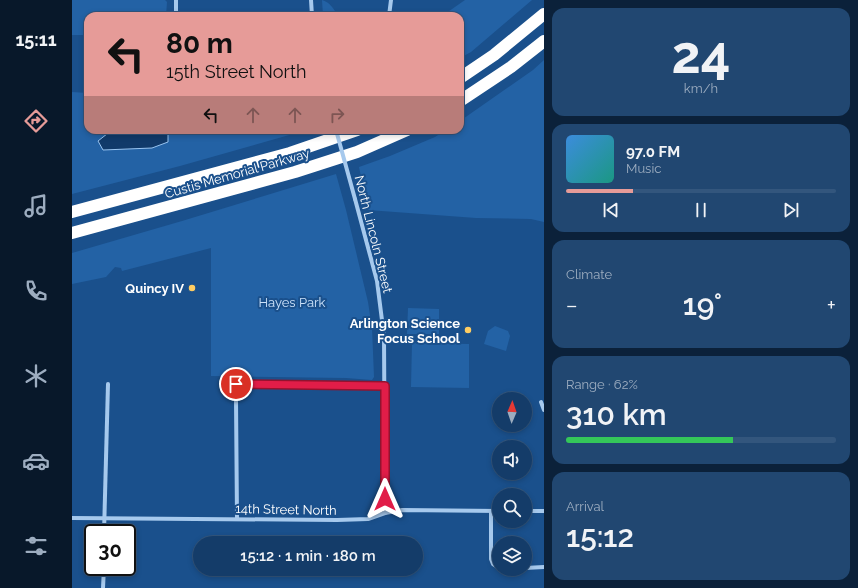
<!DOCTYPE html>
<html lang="en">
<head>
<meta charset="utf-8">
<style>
  :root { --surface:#143c69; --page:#214771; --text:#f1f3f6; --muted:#9dadc0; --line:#33567d; --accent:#e69b98 }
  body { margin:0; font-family:Raleway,sans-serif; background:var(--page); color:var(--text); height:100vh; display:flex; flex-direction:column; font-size:15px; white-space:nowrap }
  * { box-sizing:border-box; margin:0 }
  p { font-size:13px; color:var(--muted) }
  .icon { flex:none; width:22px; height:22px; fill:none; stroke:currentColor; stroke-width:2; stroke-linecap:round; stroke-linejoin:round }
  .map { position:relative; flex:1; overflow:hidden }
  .side { display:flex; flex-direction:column; gap:8px; padding:8px; background:#0b213a; width:314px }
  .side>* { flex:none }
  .guide { position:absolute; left:12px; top:12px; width:380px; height:122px; border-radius:12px; box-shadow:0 2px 6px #0003,0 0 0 1px var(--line); background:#e69b98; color:#111; overflow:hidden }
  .needle { width:26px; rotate:2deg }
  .fabs { position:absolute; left:420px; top:392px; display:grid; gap:8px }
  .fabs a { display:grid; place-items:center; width:40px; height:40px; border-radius:50%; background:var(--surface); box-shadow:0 2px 6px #0003,0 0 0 1px var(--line); font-size:20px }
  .speed { position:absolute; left:12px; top:524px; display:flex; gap:8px; font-size:20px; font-weight:700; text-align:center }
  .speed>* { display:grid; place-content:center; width:52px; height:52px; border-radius:50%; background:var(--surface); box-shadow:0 2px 6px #0003,0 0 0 1px var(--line); line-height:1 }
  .speed .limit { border:2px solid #111; border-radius:6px; background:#fff; color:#111 }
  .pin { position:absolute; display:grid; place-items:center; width:34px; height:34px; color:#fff; margin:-17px; border:2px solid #fff; border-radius:50%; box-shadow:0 1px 4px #0007 }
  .me { position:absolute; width:44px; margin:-22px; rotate:0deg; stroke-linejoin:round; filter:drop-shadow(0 0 3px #0008) }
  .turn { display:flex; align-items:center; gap:14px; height:84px; padding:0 16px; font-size:18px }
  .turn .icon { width:52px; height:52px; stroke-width:2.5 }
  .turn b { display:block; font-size:28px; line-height:34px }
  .lanes { display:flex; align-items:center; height:38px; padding:0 16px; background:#0003; justify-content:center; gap:20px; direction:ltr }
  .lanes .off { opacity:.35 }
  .big { font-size:30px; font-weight:600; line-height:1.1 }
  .side .card { flex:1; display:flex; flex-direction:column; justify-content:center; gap:6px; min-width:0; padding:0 14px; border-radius:12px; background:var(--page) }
  .side .dial { align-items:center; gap:0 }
  .dial b { font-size:52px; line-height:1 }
  .song { display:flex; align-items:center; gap:12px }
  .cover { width:48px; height:48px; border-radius:6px; background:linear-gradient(135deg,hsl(210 70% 55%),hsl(170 70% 35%)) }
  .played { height:4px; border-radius:2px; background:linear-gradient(90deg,var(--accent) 25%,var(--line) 25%) }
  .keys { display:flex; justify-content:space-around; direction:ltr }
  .heat { display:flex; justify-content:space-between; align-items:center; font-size:22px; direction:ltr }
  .charge { height:6px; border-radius:3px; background:linear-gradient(90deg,#34c759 62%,var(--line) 0) }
  .trip { position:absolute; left:121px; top:536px; width:230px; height:40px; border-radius:20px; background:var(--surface); box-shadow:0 2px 6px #0003,0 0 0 1px var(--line); font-weight:600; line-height:40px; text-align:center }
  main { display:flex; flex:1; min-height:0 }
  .menu { display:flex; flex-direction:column; width:72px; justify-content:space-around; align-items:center; background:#08182a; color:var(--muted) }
  .menu .icon { width:28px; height:28px }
  .menu .active { color:var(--accent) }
  .menu b { font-size:18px; color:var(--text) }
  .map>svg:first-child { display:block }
</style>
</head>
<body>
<main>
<nav class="menu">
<b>15:11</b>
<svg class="icon active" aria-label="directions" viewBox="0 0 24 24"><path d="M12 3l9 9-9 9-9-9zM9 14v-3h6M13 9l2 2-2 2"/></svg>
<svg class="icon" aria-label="music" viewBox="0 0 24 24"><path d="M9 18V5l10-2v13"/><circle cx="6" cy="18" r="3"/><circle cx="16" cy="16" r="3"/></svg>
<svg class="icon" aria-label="phone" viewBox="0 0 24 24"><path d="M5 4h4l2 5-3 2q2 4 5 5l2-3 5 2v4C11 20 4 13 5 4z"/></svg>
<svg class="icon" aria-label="climate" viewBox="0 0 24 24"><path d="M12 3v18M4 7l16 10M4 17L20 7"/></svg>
<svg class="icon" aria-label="car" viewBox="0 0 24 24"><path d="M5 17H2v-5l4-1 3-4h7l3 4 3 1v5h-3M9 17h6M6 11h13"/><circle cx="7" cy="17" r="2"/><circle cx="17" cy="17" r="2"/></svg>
<svg class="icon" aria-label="filters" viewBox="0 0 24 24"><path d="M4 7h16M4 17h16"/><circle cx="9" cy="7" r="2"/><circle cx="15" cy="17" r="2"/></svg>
</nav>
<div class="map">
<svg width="472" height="588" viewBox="0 0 472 588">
  <rect width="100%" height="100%" fill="#1a508c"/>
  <g fill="#2362a5">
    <polygon points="0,0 93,0 95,2 94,16 16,16 16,35 0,35"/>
    <path d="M250,0C257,2 263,9 265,16H251Z"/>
    <polygon points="393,0 460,0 399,52 388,58 388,16 370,16"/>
    <polygon points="472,60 472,222 459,219 404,218 296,210 287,167 318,156 363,137 374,130 388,130 388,121 461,70"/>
    <polygon points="0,92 16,93 16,130 235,130 108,166 0,194"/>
    <polygon points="264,174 274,210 296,302 300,328 302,377 300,380 274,378 139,376 139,248 50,271 49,268 43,267 34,277 0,284 0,253 110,221"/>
    <polygon points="336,308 367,309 367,334 335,334"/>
    <polygon points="423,326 436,331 438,336 434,351 412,344 416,331"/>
    <polygon points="340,343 397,344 397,388 339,387"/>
  </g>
  <polygon fill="#113a6a" stroke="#99c4f0" points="40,130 96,130 96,142 80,148 31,150 26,141"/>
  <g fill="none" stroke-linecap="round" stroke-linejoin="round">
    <g stroke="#a6c9ed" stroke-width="4">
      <polyline points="239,0 240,16"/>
      <polyline points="104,16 104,0"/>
      <polyline points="317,16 319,0"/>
      <polyline points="283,199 305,281 312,336 313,513"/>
      <polyline points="164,384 313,386"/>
      <polyline points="164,399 165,519"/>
      <polyline points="469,402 472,410"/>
      <polyline points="419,511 419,559 421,564 427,568"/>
      <polyline points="453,511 472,511"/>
      <polyline points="0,518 265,520 296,519 313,513 330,510 427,511"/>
      <polyline points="32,533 36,384"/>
      <polyline points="453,568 472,567"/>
      <polyline points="31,588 32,567"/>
    </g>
    <g stroke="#fff" stroke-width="12">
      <polyline points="388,78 422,55 472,14"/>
      <polyline points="388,101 439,67 472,41"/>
      <polyline points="0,212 218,153 285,130"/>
      <polyline points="0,233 223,172 285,152 335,130"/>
    </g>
    <polyline stroke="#a6c9ed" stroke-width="4" points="264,130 283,199"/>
  </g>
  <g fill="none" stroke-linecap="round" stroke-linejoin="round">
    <g stroke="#92132f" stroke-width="10">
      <polyline id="route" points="164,384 313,386 313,499"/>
    </g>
    <use href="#route" stroke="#e11d48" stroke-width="7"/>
  </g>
  <g fill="#ffcd62" stroke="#1a508c" stroke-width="1.5">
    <circle cx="120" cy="288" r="4"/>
    <circle cx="396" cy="330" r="4"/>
  </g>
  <g text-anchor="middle" stroke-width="4" stroke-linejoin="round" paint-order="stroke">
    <g font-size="13" fill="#fff" stroke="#1a508c">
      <text transform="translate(165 173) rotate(-16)" y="5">Custis Memorial Parkway</text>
      <text transform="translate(302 234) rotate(76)" y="5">North Lincoln Street</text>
      <text transform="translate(214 509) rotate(1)" y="5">14th Street North</text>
    </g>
    <g font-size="13" font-weight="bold" fill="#fff" stroke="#1a508c" text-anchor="end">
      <text x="112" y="293">Quincy IV</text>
      <text x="388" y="328">Arlington Science<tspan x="388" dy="15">Focus School</tspan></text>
    </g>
    <g font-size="13" fill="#cce2fa" stroke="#1a508c">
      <text x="220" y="307">Hayes Park</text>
    </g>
  </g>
</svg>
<div class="fabs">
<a><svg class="needle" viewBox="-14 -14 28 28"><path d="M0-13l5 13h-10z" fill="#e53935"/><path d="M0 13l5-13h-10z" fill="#9dadc0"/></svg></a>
<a><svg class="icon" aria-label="sound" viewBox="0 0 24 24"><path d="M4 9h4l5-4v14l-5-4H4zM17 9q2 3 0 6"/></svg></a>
<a><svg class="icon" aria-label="search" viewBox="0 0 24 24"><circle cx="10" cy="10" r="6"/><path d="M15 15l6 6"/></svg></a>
<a><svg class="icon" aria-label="layers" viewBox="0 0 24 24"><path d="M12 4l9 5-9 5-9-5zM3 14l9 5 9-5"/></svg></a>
</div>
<div class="speed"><div class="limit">30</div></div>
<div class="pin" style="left:164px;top:384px;background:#d93025"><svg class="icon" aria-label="arrive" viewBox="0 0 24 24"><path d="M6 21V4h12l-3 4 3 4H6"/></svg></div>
<svg class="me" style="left:313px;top:499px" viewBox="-20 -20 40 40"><path d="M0-17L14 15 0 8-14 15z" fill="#e11d48" stroke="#fff" stroke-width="4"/></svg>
<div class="trip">15:12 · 1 min · 180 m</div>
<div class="guide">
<div class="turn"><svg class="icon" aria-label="left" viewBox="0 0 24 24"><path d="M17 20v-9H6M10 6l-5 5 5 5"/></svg><div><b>80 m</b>15th Street North</div></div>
<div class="lanes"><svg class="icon" aria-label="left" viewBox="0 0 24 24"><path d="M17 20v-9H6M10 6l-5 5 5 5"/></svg><svg class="icon off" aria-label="ahead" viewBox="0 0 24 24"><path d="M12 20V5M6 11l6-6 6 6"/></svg><svg class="icon off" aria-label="ahead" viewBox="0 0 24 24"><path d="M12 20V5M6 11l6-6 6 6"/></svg><svg class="icon off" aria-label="right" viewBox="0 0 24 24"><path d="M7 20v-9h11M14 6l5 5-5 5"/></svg></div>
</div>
</div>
<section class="side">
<div class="card dial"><b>24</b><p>km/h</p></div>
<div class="card">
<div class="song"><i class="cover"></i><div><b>97.0 FM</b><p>Music</p></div></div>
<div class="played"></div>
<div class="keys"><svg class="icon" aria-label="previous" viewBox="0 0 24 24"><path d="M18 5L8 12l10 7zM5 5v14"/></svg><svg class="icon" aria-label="pause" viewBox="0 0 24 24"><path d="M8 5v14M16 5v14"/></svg><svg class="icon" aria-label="next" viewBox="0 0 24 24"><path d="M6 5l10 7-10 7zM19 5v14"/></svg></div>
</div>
<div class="card"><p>Climate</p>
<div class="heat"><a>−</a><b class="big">19°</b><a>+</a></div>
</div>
<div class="card"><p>Range · 62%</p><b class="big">310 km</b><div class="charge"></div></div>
<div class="card"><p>Arrival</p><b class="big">15:12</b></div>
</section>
</main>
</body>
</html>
